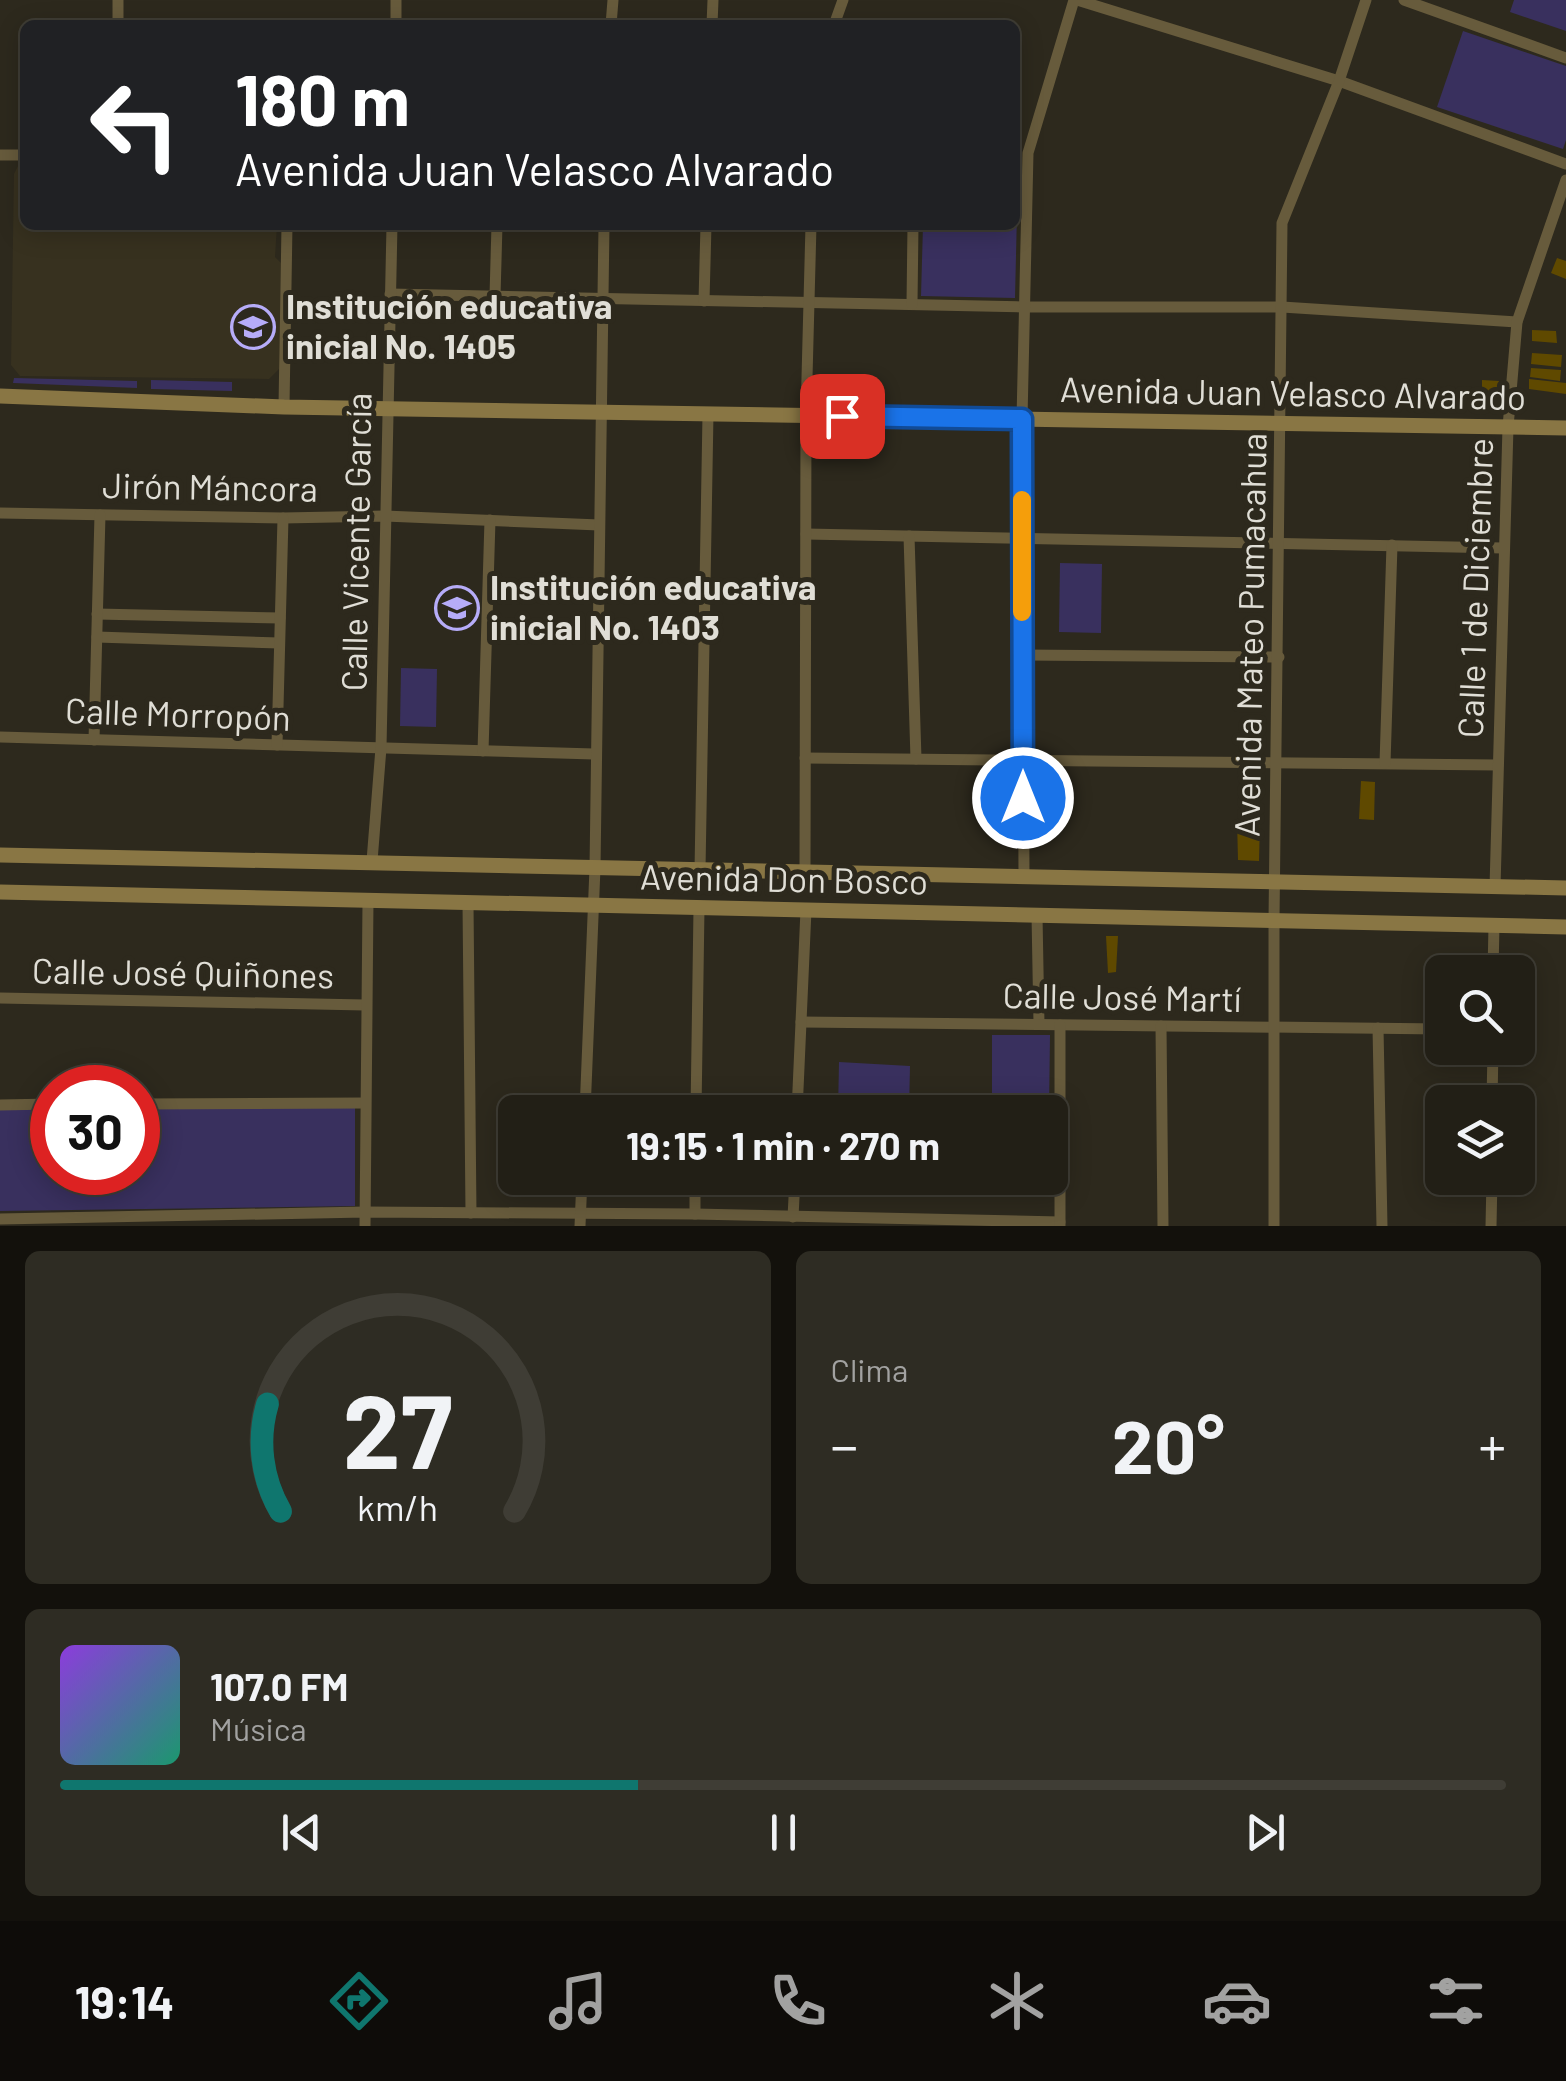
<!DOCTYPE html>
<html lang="es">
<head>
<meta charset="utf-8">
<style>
  :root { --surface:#221f16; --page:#2e2c23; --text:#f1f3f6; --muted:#a2a2a1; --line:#3f3d35; --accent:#0f766e }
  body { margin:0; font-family:Barlow,sans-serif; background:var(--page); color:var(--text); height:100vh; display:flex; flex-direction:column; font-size:38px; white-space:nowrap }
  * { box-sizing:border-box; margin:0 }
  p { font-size:32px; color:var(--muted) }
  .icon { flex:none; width:55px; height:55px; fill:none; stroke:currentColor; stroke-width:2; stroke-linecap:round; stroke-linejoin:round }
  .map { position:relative; height:1226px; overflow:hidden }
  .sheet { display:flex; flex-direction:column; gap:25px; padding:25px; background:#13110c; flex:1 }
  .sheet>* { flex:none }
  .hud { position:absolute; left:20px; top:20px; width:1000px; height:210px; border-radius:15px; box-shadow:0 5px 25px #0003,0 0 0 2px var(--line); background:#202124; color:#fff; overflow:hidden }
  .buttons { position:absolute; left:1425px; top:955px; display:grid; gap:20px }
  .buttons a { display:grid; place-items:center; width:110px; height:110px; border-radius:15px; background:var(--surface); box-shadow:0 5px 25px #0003,0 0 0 2px var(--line); font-size:50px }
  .speed { position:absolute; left:30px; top:1065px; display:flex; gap:20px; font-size:50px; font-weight:700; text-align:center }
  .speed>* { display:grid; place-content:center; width:130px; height:130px; border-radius:50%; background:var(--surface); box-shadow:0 5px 25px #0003,0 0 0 2px var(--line); line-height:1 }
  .speed .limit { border:15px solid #d22; background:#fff; color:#111 }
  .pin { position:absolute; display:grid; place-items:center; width:85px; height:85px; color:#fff; margin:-42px; border-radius:20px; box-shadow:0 5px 15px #0006 }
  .me { position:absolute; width:110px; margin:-55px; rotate:0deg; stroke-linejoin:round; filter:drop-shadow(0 0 8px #0008) }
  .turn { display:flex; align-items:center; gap:35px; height:210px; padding:0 50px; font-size:45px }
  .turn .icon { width:130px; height:130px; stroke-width:2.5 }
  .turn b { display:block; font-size:70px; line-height:85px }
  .big { font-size:75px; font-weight:700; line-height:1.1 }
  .sheet .tile { flex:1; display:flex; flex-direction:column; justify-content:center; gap:15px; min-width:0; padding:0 35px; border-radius:15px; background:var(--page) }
  .sheet .dial { align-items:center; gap:0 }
  .dial svg { height:260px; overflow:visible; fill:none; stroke:var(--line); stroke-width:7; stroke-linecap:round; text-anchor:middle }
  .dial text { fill:var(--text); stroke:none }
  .song { display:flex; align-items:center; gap:30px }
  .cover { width:120px; height:120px; border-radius:15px; background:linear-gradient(135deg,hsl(270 70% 55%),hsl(160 70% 35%)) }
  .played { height:10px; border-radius:5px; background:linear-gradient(90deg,var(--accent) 40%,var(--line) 40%) }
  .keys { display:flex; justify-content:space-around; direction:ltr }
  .heat { display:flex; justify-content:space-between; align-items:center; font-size:55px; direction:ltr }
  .sheet .tiles { flex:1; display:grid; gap:25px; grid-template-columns:1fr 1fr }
  .tile:last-child { grid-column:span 2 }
  .trip { position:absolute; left:498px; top:1095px; width:570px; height:100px; border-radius:15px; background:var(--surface); box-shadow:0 5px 25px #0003,0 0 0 2px var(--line); font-weight:700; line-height:100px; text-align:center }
  .tab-bar { display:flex; height:160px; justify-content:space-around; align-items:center; background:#0e0c09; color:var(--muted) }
  .tab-bar .icon { width:70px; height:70px }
  .tab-bar .current { color:var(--accent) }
  .tab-bar b { font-size:45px; color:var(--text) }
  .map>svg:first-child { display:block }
</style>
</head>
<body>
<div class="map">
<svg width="1566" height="1226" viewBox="0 0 1566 1226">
  <rect width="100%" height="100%" fill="#2d291d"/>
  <polygon fill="#37311f" points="19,164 25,165 25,225 277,225 275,257 281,263 279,369 269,379 20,376 11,365 14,174"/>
  <g fill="#39305e">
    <polygon points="1514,0 1566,0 1566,31 1510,12"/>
    <polygon points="1463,31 1566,66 1566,140 1563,149 1437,107"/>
    <polygon points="1015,213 1017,213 1015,298 921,296 923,225 1015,225"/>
    <polygon points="14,378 137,381 137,388 13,383"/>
    <polygon points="151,380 232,382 232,391 151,389"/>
    <polygon points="1060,563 1102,564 1101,633 1059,632"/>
    <polygon points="401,668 437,669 436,727 400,726"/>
    <polygon points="992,1035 1050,1035 1049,1112 992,1112"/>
    <polygon points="839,1062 910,1066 909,1112 838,1112"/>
    <polygon points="355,1106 355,1206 0,1211 0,1109 52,1108 52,1172 138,1172 138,1108"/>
  </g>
  <g fill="#5f4900">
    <polygon points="1557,258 1566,261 1566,279 1551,273"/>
    <polygon points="1532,330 1556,331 1557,343 1532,341"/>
    <polygon points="1532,353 1562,355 1561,367 1531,364"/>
    <polygon points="1531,368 1561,370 1560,381 1530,377"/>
    <polygon points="1529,379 1566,383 1566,394 1529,389"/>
    <polygon points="1482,380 1499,381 1499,408 1482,408"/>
    <polygon points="1361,781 1375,782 1374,820 1359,819"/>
    <polygon points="1237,820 1260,821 1259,861 1238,860"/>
    <polygon points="1106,936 1118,936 1116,972 1108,973"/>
  </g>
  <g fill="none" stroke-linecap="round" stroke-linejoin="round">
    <g stroke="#675b3c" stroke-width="11">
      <polyline points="1077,0 1339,81 1566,164"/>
      <polyline points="1404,0 1566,58"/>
      <polyline points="118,25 118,0"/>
      <polyline points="396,25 396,0"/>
      <polyline points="611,25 613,0"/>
      <polyline points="712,25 713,0"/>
      <polyline points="834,25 843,0"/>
      <polyline points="0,155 25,155"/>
      <polyline points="390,294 1025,307 1282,307 1517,322"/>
      <polyline points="495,296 497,225"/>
      <polyline points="704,301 706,225"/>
      <polyline points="912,304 913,225"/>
      <polyline points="284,407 287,225"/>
      <polyline points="0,513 283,518 385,516 599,525"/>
      <polyline points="806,534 1503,548"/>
      <polyline points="909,536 916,759"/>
      <polyline points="97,614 280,618"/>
      <polyline points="97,637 279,643"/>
      <polyline points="1023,655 1279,657"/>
      <polyline points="0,737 594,754"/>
      <polyline points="94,740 100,515"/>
      <polyline points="277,745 283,518"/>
      <polyline points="483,751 490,520"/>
      <polyline points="805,758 1498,765"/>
      <polyline points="1385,763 1392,545"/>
      <polyline points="372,861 381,748 392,225"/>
      <polyline points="700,870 708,414"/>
      <polyline points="805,872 806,416 811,225"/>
      <polyline points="1024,877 1022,419 1028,153 1074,0"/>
      <polyline points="1495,887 1508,427 1517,322 1566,180"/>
      <polyline points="468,903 471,1213"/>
      <polyline points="1037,915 1039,1024"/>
      <polyline points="1493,972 1494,925"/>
      <polyline points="0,998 365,1005"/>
      <polyline points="801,1022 1442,1029"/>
      <polyline points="1161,1026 1163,1226"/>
      <polyline points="1378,1028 1382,1226"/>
      <polyline points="1492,1102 1493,1048"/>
      <polyline points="138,1104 365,1103"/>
      <polyline points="0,1105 52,1104"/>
      <polyline points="585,1112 595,868 604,225"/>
      <polyline points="696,1112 699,908"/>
      <polyline points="797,1112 806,910"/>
      <polyline points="695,1214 695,1178"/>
      <polyline points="793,1217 795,1178"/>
      <polyline points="0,1219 365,1212 695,1214 1060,1222"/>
      <polyline points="365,1226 368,901"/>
      <polyline points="580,1226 582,1178"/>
      <polyline points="1060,1226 1060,1025"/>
      <polyline points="1274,1226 1274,920 1282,223 1339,81 1366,0"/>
      <polyline points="1491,1226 1492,1178"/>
    </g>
    <g stroke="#897644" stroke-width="15">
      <polyline points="0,396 284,407 1566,428"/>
      <polyline points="0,855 1566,888"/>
      <polyline points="0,892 1566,927"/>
    </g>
  </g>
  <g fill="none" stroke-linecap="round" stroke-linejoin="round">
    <g stroke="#114b97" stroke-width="25">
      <polyline id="route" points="842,416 1022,419 1023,798"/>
    </g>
    <use href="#route" stroke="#1a73e8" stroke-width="18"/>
    <polyline stroke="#f59e0b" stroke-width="18" points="1022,500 1022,612"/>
  </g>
  <defs>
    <g id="school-ring" transform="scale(2.25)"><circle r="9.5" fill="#2d291d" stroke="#b6acf8" stroke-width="1.5"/><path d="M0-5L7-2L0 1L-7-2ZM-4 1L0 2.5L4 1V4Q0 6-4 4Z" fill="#b6acf8"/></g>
  </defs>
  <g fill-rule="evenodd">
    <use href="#school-ring" x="253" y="327"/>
    <use href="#school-ring" x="457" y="608"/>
  </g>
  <g text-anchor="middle" stroke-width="10" stroke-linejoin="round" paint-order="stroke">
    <g font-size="35" font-weight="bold" fill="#e0ded6" stroke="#2d291d" text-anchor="start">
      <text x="286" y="319">Institución educativa<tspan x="286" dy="40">inicial No. 1405</tspan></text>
      <text x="490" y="600">Institución educativa<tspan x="490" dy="40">inicial No. 1403</tspan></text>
    </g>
    <g font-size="35" fill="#e0ded6" stroke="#2d291d">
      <text transform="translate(1293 394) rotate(1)" y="12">Avenida Juan Velasco Alvarado</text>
      <text transform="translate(210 488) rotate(1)" y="12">Jirón Máncora</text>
      <text transform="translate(357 542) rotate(-89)" y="12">Calle Vicente García</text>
      <text transform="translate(1476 588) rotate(-88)" y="12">Calle 1 de Diciembre</text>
      <text transform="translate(1251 635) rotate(-89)" y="12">Avenida Mateo Pumacahua</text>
      <text transform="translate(178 715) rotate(2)" y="12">Calle Morropón</text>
      <text transform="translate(784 880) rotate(1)" y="12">Avenida Don Bosco</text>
      <text transform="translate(183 974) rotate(1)" y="12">Calle José Quiñones</text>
      <text transform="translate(1122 998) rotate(1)" y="12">Calle José Martí</text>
    </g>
  </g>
</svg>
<div class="buttons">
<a><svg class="icon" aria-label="search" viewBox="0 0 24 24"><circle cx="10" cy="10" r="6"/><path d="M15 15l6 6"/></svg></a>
<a><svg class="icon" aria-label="layers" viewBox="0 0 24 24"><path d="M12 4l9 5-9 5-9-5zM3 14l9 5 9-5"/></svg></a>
</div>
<div class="speed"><div class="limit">30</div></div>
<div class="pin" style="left:842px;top:416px;background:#d93025"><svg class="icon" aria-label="arrive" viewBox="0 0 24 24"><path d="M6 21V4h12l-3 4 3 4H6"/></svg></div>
<svg class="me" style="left:1023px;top:798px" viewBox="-20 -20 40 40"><circle r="17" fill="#1a73e8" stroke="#fff" stroke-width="3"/><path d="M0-11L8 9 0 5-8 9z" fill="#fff"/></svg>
<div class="trip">19:15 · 1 min · 270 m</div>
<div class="hud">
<div class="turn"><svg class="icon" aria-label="left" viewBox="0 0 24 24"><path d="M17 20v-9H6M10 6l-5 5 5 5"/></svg><div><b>180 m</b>Avenida Juan Velasco Alvarado</div></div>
</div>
</div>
<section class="sheet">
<div class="tiles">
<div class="tile dial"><svg viewBox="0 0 100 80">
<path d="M14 69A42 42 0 1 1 86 69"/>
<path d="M14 69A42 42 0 0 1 10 36" stroke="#0f766e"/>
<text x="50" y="56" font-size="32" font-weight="700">27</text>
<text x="50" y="72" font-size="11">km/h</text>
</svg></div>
<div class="tile"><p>Clima</p>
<div class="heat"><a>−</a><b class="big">20°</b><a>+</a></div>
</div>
<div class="tile">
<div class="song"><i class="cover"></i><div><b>107.0 FM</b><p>Música</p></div></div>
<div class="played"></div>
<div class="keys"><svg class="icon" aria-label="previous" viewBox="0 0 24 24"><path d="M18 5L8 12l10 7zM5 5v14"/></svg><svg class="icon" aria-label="pause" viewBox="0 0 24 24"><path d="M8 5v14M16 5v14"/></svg><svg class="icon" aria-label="next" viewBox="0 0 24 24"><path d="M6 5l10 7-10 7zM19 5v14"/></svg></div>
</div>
</div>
</section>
<nav class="tab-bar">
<b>19:14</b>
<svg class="icon current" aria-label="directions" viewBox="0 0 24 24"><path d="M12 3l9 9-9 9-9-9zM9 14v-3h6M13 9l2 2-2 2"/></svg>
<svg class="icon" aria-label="music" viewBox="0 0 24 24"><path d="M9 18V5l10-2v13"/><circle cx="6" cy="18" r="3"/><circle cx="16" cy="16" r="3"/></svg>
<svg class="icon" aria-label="phone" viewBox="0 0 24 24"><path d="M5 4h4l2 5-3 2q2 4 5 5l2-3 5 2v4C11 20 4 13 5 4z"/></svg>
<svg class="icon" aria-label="climate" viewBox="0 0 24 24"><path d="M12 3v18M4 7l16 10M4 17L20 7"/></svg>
<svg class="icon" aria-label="car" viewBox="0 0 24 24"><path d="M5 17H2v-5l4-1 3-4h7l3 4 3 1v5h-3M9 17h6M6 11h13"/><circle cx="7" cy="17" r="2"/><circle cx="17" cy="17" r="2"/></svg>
<svg class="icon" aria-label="filters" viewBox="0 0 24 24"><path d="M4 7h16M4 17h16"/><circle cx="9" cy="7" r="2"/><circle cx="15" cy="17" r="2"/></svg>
</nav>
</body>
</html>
